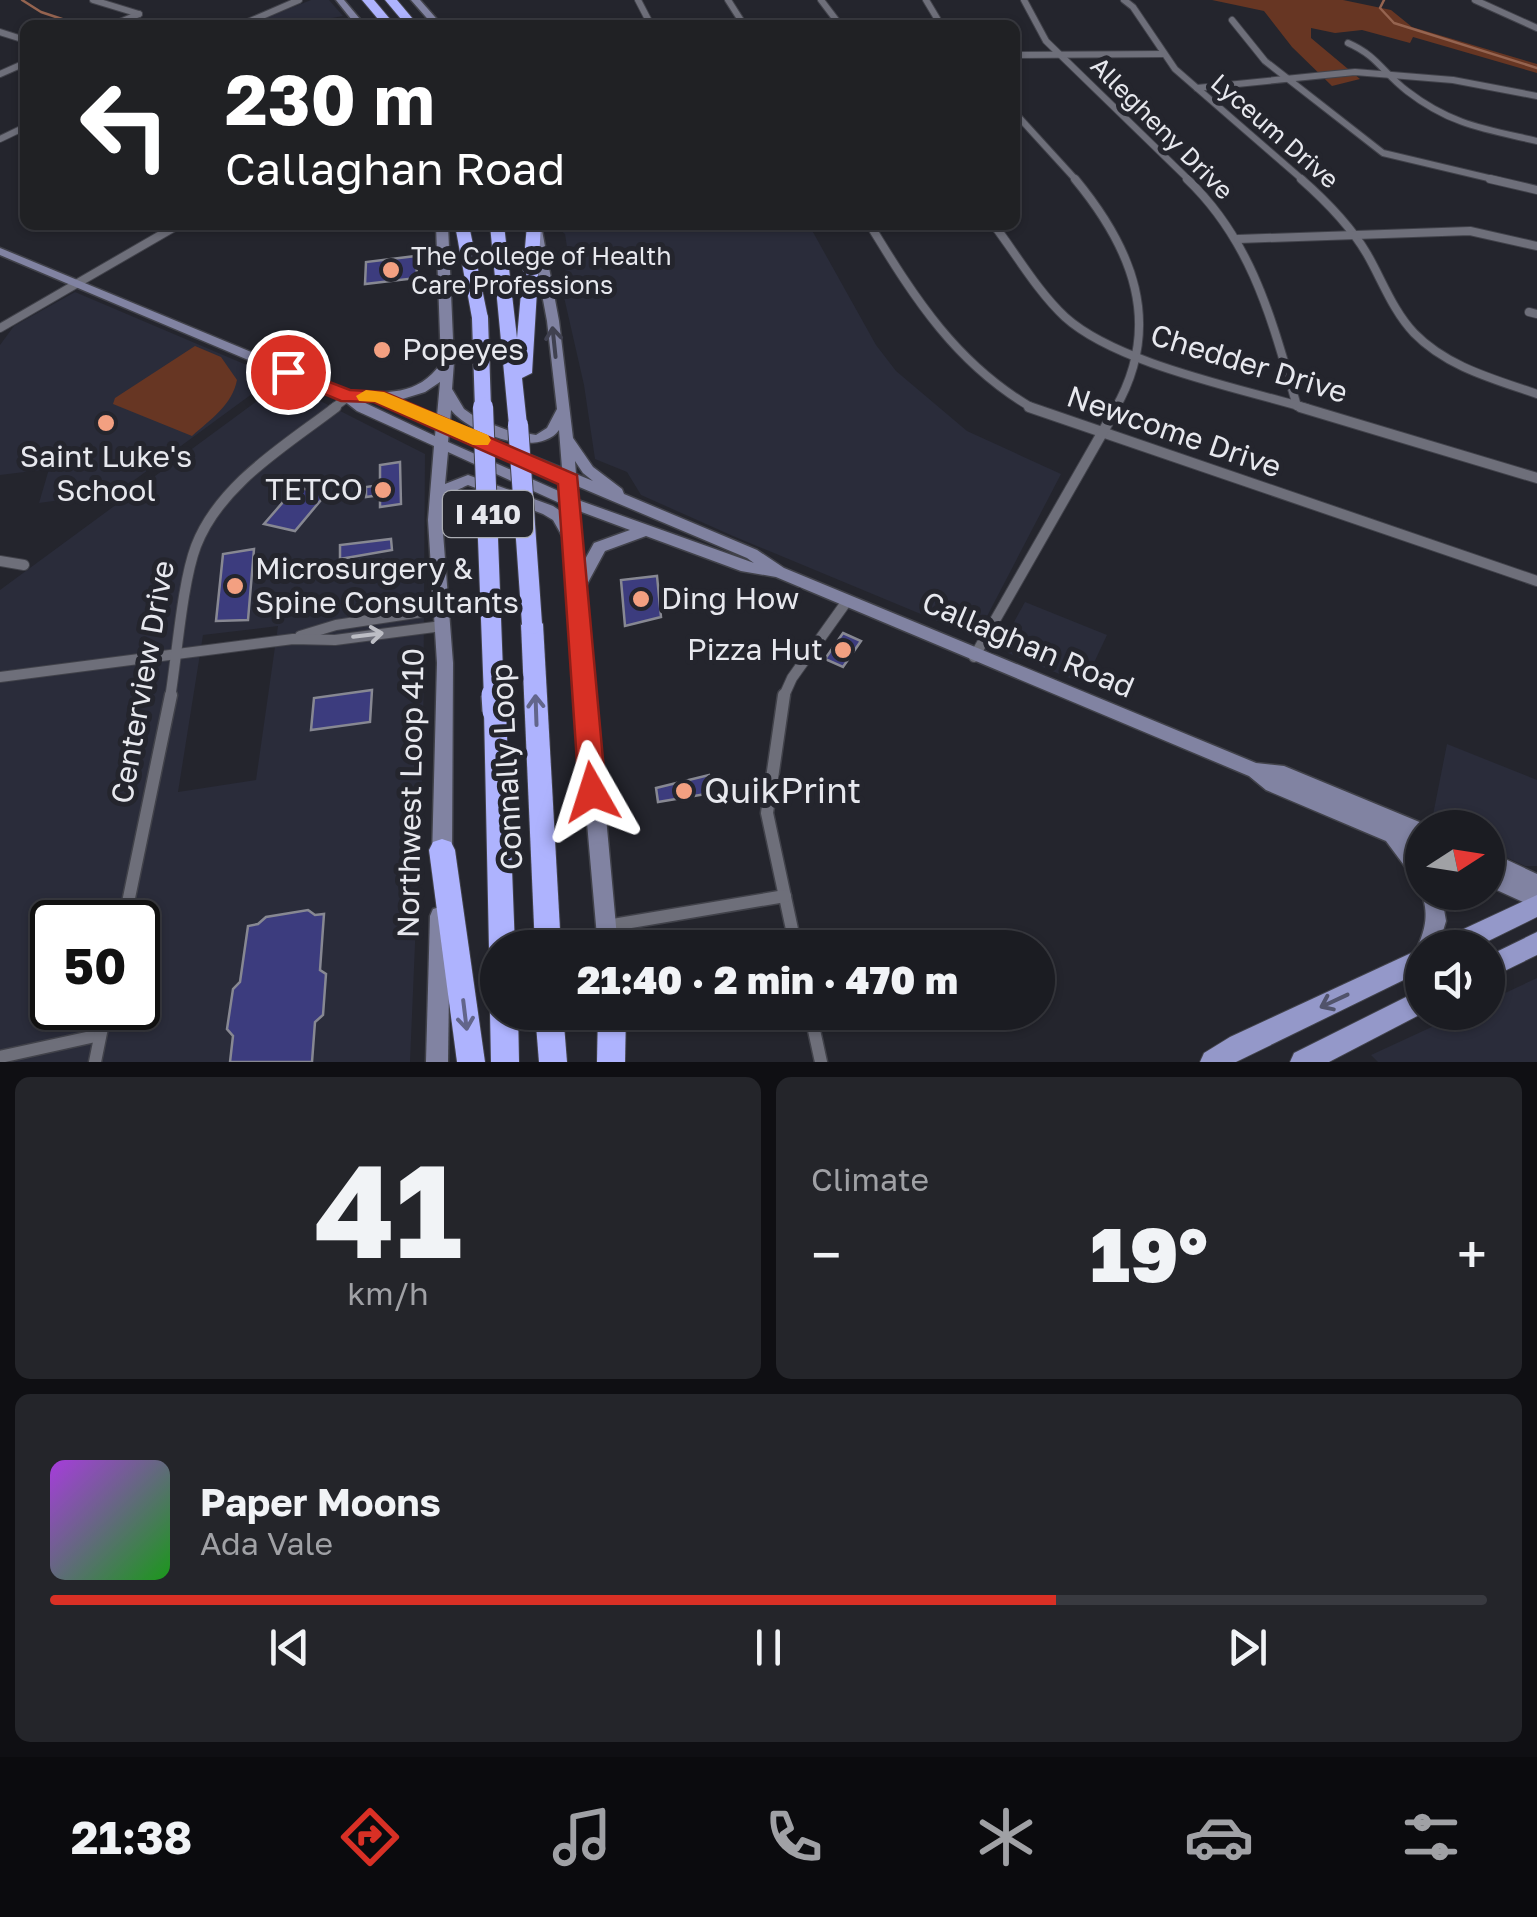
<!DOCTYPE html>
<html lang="en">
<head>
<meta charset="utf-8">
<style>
  :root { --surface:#1b1c22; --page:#24252a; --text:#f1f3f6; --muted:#a0a1a5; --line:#393a40; --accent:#d93025 }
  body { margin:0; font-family:"Golos Text",sans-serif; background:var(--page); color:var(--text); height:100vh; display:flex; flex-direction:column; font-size:38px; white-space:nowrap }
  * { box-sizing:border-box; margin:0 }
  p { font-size:32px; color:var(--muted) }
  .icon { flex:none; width:55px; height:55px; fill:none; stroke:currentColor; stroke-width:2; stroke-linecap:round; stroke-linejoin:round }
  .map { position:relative; height:1062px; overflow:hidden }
  .drawer { display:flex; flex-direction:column; gap:15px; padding:15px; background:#0f0f13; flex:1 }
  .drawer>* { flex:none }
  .hud { position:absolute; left:20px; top:20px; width:1000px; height:210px; border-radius:15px; box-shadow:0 2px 8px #0004,0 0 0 2px var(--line); background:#202124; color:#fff; overflow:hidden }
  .needle { width:65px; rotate:78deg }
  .buttons { position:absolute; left:1405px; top:810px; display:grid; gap:20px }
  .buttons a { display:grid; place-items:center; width:100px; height:100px; border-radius:50%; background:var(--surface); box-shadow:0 2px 8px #0004,0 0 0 2px var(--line); font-size:50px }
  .speed { position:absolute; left:30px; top:900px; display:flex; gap:20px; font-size:50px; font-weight:700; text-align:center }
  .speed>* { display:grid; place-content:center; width:130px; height:130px; border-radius:50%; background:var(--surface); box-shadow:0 2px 8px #0004,0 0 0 2px var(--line); line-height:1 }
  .speed .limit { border:5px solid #111; border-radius:15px; background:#fff; color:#111 }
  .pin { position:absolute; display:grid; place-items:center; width:85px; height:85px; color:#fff; margin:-42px; border:5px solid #fff; border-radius:50%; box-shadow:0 2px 10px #0007 }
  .me { position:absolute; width:110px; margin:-55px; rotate:354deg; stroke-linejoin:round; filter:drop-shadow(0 0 8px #0008) }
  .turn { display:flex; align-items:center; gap:35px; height:210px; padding:0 40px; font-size:45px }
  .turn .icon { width:130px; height:130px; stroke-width:2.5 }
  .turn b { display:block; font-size:70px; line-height:85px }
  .big { font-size:75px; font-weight:800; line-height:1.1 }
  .drawer .tile { flex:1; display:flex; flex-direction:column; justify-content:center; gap:15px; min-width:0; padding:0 35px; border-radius:15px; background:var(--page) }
  .drawer .dial { align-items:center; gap:0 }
  .dial b { font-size:130px; line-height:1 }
  .song { display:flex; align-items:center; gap:30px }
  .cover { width:120px; height:120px; border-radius:15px; background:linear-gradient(135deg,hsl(280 70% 55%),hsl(120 70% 35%)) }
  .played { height:10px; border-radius:5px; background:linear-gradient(90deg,var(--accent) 70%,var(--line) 70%) }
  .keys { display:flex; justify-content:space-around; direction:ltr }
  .heat { display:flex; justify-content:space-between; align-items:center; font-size:55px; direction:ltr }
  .drawer .tiles { flex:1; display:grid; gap:15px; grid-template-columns:1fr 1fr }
  .tile:last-child { grid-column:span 2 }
  .trip { position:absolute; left:480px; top:930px; width:575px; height:100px; border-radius:50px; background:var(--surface); box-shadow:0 2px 8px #0004,0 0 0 2px var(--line); font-weight:800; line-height:100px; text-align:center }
  .tab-bar { display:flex; height:160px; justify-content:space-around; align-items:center; background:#0b0b0e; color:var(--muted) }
  .tab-bar .icon { width:70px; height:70px }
  .tab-bar .active { color:var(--accent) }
  .tab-bar b { font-size:45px; color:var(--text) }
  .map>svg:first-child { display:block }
</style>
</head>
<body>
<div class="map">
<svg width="1537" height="1062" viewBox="0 0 1537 1062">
  <rect width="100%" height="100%" fill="#24252d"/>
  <g fill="#2a2c3a" fill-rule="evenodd">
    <polygon points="311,0 329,0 343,16 298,24 258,21"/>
    <polygon points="555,225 809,225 876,345 896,371 967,431 1061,474 983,624 964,632 733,536 641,495 627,472 595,459 584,385 564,297 567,247 565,234"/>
    <polygon points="75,292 275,377 118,492 39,503 49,469 0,475 0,345 14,326"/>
    <path d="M283,382L425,454L423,756L410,1062H0V590ZM278,626L256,780L178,792L203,635ZM52,922H138V1008H52Z"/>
    <polygon points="1025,602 1107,635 1084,684 1008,653 1004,640"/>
    <polygon points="1447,744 1537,780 1537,866 1525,866 1488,849 1488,828 1431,825"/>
    <polygon points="1537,978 1537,1062 1378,1062 1371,1055 1462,1013 1488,1012 1488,1001"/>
  </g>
  <g fill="#673623">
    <polygon points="1212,0 1343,0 1391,10 1412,27 1537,64 1537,73 1413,37 1410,43 1362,30 1335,33 1311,28 1311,38 1360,79 1332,86 1292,47 1264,11"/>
    <path d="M195,346L221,357L237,380C232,405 211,419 192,436L113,404L115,398Z"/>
  </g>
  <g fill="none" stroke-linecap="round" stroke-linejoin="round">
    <g stroke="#956450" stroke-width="2.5">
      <polyline points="22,0 41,12 80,25"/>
      <polyline points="1384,0 1380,8 1394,23 1537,68"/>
    </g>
  </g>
  <g fill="#3c3c7e" stroke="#878892" stroke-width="2.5">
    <polygon points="416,256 417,278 365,284 366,262"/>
    <polygon points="400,462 401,504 380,507 380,495 366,497 366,487 380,485 380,465"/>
    <polygon points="296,487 326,494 295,531 264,524"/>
    <polygon points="391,539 392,550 340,559 340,545"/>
    <polygon points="254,549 248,620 216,621 223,554"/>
    <polygon points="657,576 661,617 625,626 621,580"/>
    <polygon points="843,633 861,641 843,667 825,659"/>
    <polygon points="372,690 370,722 311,730 314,698"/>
    <polygon points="709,775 712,793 658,802 656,788"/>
    <polygon points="308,910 315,915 324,914 320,970 326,974 323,1015 315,1022 312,1062 230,1062 233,1036 227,1029 233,989 240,982 248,926 258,924 266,917"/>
  </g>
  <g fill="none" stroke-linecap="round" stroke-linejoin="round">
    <g stroke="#41424a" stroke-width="8">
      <g id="minor-far3">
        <polyline points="93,0 139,14"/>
        <polyline points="638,0 651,25"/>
        <polyline points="728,0 744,25"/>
        <polyline points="821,0 840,25"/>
        <polyline points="926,0 941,25"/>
        <polyline points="1024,0 1046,41 1190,181"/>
        <polyline points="1124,0 1133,7 1175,69 1304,181"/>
        <polyline points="1475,0 1537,28"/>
        <polyline points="1232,20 1265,61 1383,153 1501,181"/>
        <polyline points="113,25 139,14"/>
        <polyline points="241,25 299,0"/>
        <polyline points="0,32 25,40"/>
        <path d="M1348,43C1378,56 1383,73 1407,91C1451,125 1485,129 1537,141"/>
        <polyline points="1015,55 1164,54"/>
        <polyline points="0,74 25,63"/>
        <polyline points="1197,88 1355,72 1453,80 1537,96"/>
        <polyline points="1015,113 1077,181"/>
        <polyline points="0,139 25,127"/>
      </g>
    </g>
    <g stroke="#41424a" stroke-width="10">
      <g id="minor-far2">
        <path d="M1075,179C1132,248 1164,324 1115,409"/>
        <path d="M1187,179C1253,242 1272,321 1297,406"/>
        <path d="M1301,179C1326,201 1350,225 1367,254C1382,280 1393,311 1414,333C1447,367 1494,379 1537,394"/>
        <polyline points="1490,179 1537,190"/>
        <path d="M870,225C915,299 957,365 1034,409"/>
        <path d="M994,225C1016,254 1038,292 1065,317C1117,364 1240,388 1309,409"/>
        <polyline points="1238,239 1470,231 1537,246"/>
        <polyline points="1529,312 1537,314"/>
        <polyline points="0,328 178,225"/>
        <polyline points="332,409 348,397"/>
      </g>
    </g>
    <g stroke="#41424a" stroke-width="12">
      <g id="minor-far1">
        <polyline points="1029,407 1537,581"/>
        <polyline points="1300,407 1537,478"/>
        <polyline points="0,561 24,565"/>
        <polyline points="300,636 336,625 442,609"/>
        <polyline points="974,657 1117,407"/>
        <polyline points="0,677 293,639 335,640 442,626"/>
        <path d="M170,698C177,656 182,583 196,546C220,484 285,446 336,407"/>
        <polyline points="783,698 792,678 847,601"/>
      </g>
    </g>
    <g stroke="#41424a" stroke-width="15">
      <g id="minor">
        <polyline points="784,695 767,813 796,948"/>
        <polyline points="124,922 171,695"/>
        <polyline points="607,926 785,896"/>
        <polyline points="810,1012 821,1062"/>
        <polyline points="0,1057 100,1035"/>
        <polyline points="95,1062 106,1008"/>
      </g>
    </g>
    <g stroke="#41424a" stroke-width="3">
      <g id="secondary">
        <polygon points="336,0 344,0 365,25 356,25"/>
        <polygon points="411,0 420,0 442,25 433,25"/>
        <path d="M436,225H448L454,362L452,389L464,409L478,419L507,430L536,435L547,428L557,409L547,321L529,225H541L559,321L573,438L593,467L622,489L624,494L757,550L784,568L1256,763L1284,766L1429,826L1422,828V856L1419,855L1422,860V883L1415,880L1386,841L1266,790L1249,776L776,577L741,571L646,536L605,551L585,588L618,948H598L580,743L566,543L553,520L543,514L468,485C448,494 444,497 442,520L453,663L452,858L449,864L442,867L435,864L432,858L437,663L428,520L434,446L357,411L343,400L0,255V248L350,393C386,392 418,397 441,363ZM440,382L437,416L399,400L425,392ZM375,400L436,426L435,436L361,401ZM451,410C469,433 538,459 559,430L562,468L450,422ZM449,432L562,480L563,493L448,442ZM448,452L564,505L565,514L553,506L468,475L445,484ZM575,461L583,473L593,481L576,474ZM577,486L747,558L754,563L578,500ZM579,511L630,530L594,543L583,563Z"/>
        <polygon points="1488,851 1537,874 1537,903 1523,902 1488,886"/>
        <path d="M1422,889V892H1441L1446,921L1438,948H1422V956L1417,948C1426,928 1429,913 1421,892Z"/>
        <polygon points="440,907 447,909 450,916 448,1062 426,1062 430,916 433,909"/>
      </g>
    </g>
    <g stroke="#41424a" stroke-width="2">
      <g id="primary">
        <polygon points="1537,895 1537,917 1474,948 1436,948 1440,940"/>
        <polygon points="1537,932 1537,955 1488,979 1488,956"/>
        <polygon points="1422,948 1422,971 1236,1062 1200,1062 1204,1053 1230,1037"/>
        <polygon points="1422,989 1425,1012 1329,1062 1290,1062 1294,1053"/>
      </g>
    </g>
    <g stroke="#41424a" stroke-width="2">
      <g id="motorway">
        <polygon points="362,0 374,0 395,25 383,25"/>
        <polygon points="385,0 397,0 418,25 406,25"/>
        <polygon points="455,225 469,225 488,318 486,321 480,323 472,318"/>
        <polygon points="490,225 504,225 517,338 527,225 541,225 532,373 522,378 527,425 518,431 509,425"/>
        <polygon points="532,616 540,618 543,624 561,948 535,948 521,624 524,618"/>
        <polygon points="495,702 503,704 506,711 515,948 498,948 498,959 492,957 489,948 484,711 487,704"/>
        <polygon points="442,839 451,842 455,850 485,1062 457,1062 429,850 433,842"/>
        <polygon points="498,1001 498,1012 518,1012 519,1062 491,1062 490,1012"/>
        <polygon points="535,1012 563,1012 567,1062 539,1062"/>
        <polygon points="598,1012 626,1012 625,1062 597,1062"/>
      </g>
    </g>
    <use href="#minor-far3" stroke="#6e6f7a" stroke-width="6"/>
    <use href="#minor-far2" stroke="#6e6f7a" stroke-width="8"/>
    <use href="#minor-far1" stroke="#6e6f7a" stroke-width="10"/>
    <use href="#minor" stroke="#6e6f7a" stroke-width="12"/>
    <use href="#secondary" fill="#8183a2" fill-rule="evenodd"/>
    <use href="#primary" fill="#9498c9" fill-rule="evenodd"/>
    <use href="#motorway" fill="#aeb3fe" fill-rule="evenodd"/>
    <g stroke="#41424a" stroke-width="19" stroke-linecap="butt">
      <polyline id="motorway-bridge-far2" points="480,318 483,409"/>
    </g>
    <g stroke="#41424a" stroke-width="22" stroke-linecap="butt">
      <g id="motorway-bridge-far1">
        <polyline points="483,407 494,698"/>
        <polyline points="518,425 532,624"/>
      </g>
    </g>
    <g stroke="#41424a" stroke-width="28" stroke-linecap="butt">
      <polyline id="motorway-bridge" points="494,695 495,711"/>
    </g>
    <use href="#motorway-bridge-far2" stroke="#aeb3fe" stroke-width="16"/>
    <use href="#motorway-bridge-far1" stroke="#aeb3fe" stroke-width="20"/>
    <use href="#motorway-bridge" stroke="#aeb3fe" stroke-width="25"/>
  </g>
  <defs><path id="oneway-shaft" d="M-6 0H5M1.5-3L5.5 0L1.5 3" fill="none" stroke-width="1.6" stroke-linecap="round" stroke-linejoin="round" transform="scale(2.5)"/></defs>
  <use stroke="#404150" href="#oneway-shaft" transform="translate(554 342) rotate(-96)"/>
  <use stroke="#bdbec5" href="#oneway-shaft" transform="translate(368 635) rotate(-7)"/>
  <g stroke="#62658b">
    <use href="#oneway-shaft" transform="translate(536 710) rotate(-92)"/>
    <use href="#oneway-shaft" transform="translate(465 1015) rotate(83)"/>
  </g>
  <use stroke="#51536b" href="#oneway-shaft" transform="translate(1334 1001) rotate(155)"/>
  <polygon fill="#d93025" stroke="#8d1f18" stroke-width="2.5" points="288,366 350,390 384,392 577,475 606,792 602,801 592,804 583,801 579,792 558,484 374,402 341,401 281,376 281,367"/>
  <polygon fill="#f59e0b" points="366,390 384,392 488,435 491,440 488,445 473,445 375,402 359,401 356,396"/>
  <g fill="#f3a081" stroke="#24252d" stroke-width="4">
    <circle cx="391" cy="270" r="10"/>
    <circle cx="382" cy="350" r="10"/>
    <circle cx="106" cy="423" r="10"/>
    <circle cx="383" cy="490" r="10"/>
    <circle cx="235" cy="586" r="10"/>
    <circle cx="641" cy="599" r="10"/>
    <circle cx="843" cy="650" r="10"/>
    <circle cx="684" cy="791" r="10"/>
  </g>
  <g text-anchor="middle" stroke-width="10" stroke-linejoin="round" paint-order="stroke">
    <g font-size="25" fill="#e7e8ee" stroke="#24252d">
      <text transform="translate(1162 128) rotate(45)" y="9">Allegheny Drive</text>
      <text transform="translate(1275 131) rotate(41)" y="9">Lyceum Drive</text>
    </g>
    <g font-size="25" fill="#e7e8ee" stroke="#24252d" text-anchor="start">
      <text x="411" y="265">The College of Health<tspan x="411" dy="29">Care Professions</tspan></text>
    </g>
    <rect fill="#24252d" stroke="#acaeb4" stroke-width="2.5" x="443" y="491" width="90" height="46" rx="8"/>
    <g font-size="28" font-weight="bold" fill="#e7e8ee">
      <text x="488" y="524">I 410</text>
    </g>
    <g font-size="30" fill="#e7e8ee" stroke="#24252d" text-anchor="start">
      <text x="402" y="360">Popeyes</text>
      <text x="106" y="467" text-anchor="middle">Saint Luke's<tspan x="106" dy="34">School</tspan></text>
      <text x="363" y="500" text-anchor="end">TETCO</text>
      <text x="255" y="579">Microsurgery &amp;<tspan x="255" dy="34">Spine Consultants</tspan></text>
      <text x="661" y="609">Ding How</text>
      <text x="823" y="660" text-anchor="end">Pizza Hut</text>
    </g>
    <g font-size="30" fill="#e7e8ee" stroke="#24252d">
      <text transform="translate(1249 364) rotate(17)" y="10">Chedder Drive</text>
      <text transform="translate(1174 432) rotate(19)" y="10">Newcome Drive</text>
      <text transform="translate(1028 645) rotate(23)" y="10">Callaghan Road</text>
      <text transform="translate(143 682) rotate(-80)" y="10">Centerview Drive</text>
      <text transform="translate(507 767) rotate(-93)" y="10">Connally Loop</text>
      <text transform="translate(411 793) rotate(-89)" y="10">Northwest Loop 410</text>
    </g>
    <g font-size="35" fill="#e7e8ee" stroke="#24252d" text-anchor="start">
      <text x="704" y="803">QuikPrint</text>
    </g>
  </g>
</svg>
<div class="buttons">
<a><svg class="needle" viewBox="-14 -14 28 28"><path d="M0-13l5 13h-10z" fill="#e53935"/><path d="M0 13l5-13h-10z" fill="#a0a1a5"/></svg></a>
<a><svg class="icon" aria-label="sound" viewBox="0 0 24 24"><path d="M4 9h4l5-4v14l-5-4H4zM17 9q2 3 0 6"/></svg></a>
</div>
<div class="speed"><div class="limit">50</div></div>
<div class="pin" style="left:288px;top:372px;background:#d93025"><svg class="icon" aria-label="arrive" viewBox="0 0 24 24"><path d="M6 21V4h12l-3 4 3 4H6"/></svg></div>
<svg class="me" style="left:592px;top:792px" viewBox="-20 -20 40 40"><path d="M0-17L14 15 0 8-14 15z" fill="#d93025" stroke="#fff" stroke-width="4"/></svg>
<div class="trip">21:40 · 2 min · 470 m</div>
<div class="hud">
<div class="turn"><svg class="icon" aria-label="left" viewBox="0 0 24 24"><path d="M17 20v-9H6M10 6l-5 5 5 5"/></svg><div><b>230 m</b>Callaghan Road</div></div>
</div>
</div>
<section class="drawer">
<div class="tiles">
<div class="tile dial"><b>41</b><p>km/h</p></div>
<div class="tile"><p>Climate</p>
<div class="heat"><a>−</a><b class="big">19°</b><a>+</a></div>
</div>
<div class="tile">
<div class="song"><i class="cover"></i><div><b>Paper Moons</b><p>Ada Vale</p></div></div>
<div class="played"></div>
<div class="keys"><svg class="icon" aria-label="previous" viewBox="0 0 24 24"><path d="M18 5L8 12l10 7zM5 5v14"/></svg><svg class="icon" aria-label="pause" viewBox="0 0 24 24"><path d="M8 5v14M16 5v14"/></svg><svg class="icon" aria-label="next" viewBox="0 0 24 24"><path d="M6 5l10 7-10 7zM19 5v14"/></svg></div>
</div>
</div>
</section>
<nav class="tab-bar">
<b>21:38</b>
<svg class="icon active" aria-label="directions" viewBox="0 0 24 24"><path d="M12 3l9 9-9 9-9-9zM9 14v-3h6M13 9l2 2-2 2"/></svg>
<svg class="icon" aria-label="music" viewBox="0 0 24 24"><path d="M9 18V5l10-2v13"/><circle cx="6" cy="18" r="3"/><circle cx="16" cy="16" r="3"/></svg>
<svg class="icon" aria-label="phone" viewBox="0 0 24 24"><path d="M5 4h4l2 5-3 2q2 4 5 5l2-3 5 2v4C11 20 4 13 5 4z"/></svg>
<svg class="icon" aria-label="climate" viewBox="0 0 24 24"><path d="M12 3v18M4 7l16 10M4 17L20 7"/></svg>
<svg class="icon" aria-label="car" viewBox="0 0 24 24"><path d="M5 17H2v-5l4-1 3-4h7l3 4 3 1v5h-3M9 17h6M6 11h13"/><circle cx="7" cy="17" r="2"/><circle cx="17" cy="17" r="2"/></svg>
<svg class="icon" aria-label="filters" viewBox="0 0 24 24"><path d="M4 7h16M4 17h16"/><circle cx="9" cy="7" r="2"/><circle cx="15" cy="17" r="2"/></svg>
</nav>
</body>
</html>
